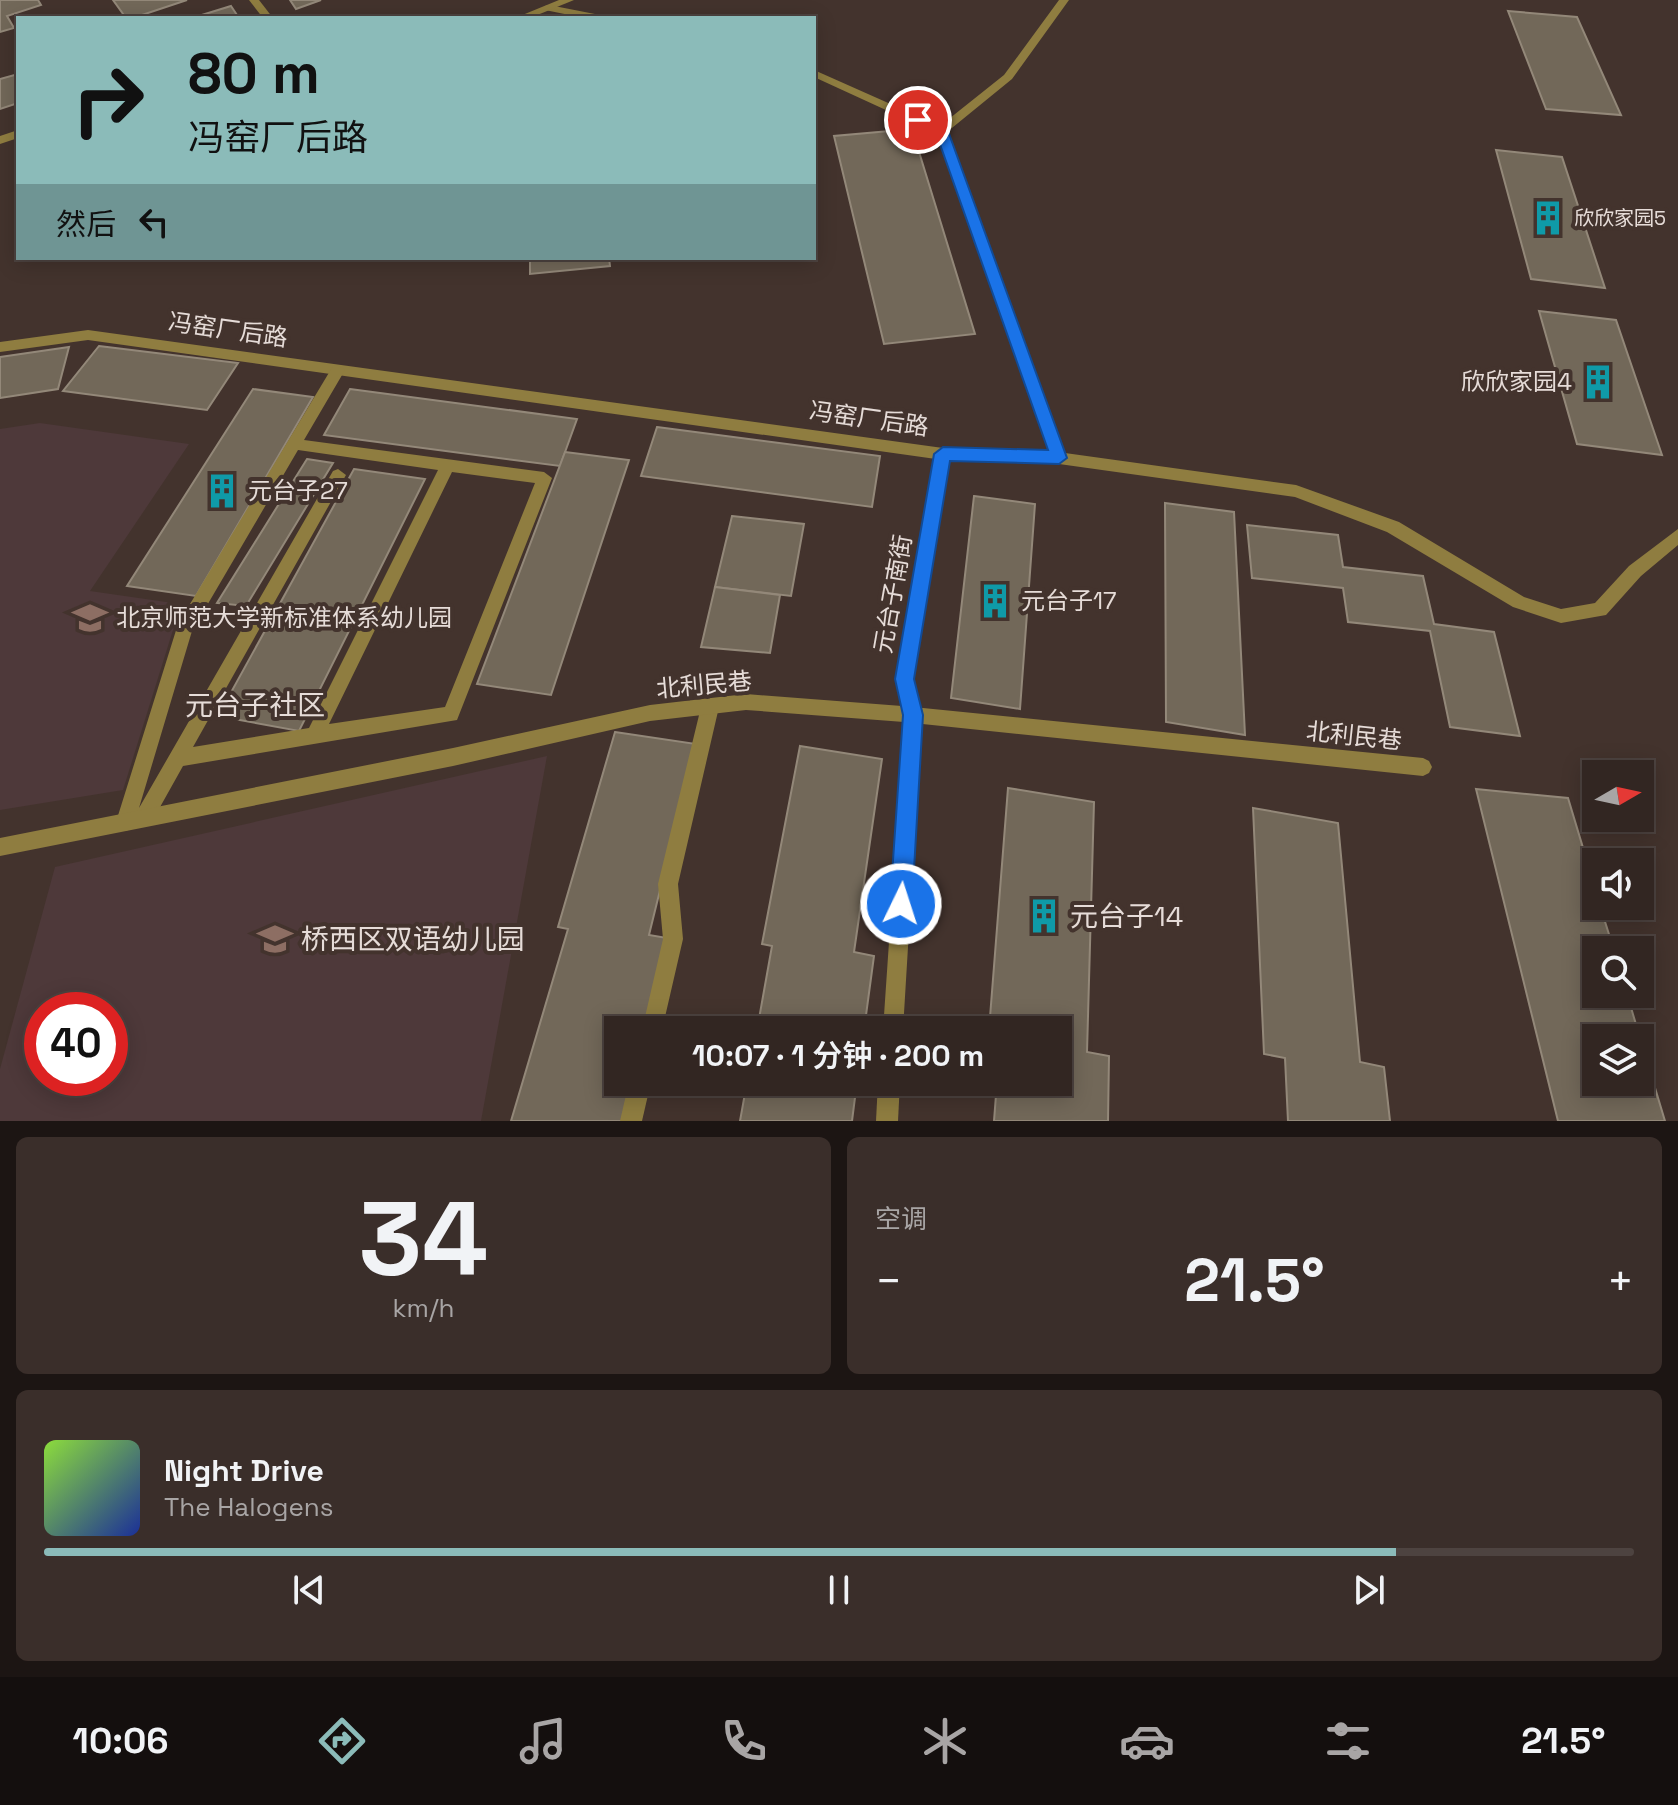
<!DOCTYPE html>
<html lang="zh">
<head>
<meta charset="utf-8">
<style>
  :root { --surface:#322622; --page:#3a2e2a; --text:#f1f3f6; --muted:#a8a5a5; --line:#4d4340; --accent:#8bbbb9 }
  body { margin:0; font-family:"Space Grotesk","Noto Sans SC",sans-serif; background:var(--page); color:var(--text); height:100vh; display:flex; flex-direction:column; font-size:30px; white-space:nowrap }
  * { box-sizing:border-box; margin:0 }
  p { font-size:26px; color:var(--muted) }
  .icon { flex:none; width:44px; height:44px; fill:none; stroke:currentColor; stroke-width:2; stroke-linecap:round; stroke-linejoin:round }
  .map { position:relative; height:1121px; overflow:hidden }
  .panel { display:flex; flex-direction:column; gap:16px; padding:16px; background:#1c1513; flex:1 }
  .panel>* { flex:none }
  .banner { position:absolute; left:16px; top:16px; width:800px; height:244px; border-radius:0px; box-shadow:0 4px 20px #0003,0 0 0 2px var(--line); background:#8bbbb9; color:#111; overflow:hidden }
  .needle { width:52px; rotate:81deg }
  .buttons { position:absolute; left:1582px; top:760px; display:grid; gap:16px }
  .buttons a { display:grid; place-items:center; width:72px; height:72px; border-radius:0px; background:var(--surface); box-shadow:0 4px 20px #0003,0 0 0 2px var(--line); font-size:40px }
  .speed { position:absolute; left:24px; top:992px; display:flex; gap:16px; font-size:40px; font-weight:700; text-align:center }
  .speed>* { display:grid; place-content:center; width:104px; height:104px; border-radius:50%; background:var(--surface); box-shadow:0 4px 20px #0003,0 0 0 2px var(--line); line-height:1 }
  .speed .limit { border:12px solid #d22; background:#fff; color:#111 }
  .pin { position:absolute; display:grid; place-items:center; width:68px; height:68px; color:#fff; margin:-34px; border:4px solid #fff; border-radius:50%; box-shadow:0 2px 8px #0007 }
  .me { position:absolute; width:88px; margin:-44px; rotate:4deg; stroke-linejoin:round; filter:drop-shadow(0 0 6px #0008) }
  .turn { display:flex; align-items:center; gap:28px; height:168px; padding:0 40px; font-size:36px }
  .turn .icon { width:104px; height:104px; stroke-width:2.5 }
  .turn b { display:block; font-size:56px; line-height:68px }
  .then { display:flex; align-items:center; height:76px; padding:0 40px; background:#0003; gap:16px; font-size:30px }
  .big { font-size:60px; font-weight:600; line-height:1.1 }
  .panel .card { flex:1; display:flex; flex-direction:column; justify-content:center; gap:12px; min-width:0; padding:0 28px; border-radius:12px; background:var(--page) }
  .panel .dial { align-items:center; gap:0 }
  .dial b { font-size:104px; line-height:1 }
  .song { display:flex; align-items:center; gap:24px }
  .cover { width:96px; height:96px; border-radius:12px; background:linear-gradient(135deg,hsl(90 70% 55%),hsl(230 70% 35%)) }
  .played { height:8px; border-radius:4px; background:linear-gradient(90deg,var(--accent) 85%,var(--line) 85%) }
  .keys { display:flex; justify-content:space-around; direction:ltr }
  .heat { display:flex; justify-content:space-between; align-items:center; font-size:44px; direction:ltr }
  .panel .tiles { flex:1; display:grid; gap:16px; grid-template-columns:1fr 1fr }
  .card:last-child { grid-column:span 2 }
  .trip { position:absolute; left:604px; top:1016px; width:468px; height:80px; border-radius:0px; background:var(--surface); box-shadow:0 4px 20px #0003,0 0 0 2px var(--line); font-weight:600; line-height:80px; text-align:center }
  .dock { display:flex; height:128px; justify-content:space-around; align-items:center; background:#140f0e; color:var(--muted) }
  .dock .icon { width:56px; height:56px }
  .dock .selected { color:var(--accent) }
  .dock b { font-size:36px; color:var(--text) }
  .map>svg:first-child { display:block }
</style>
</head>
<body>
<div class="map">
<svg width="1678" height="1121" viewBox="0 0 1678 1121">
  <rect width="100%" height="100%" fill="#43332d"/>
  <g fill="#4e393a" fill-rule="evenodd">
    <polygon points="40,423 189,444 90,591 187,605 173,630 123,790 0,810 0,429"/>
    <path d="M547,756L481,1121H0V1069L55,867ZM42,1010H110V1078H42Z"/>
  </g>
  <g fill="#726859" stroke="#938879" stroke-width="2">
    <polygon points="0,0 38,0 41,5 7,16 14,28 0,32"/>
    <polygon points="113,0 187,0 133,18 126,18"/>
    <polygon points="290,0 321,0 296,9"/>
    <polygon points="231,6 239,18 192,18"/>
    <polygon points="1508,11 1577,17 1621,115 1546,109"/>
    <polygon points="18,74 18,103 0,109 0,79"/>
    <polygon points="912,129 975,334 884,344 834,136"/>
    <polygon points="1496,150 1562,157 1605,288 1531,279"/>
    <polygon points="530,258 609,258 610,266 530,274"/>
    <polygon points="1539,311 1616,320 1662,455 1577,444"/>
    <polygon points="99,346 238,363 207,410 63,391"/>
    <polygon points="69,347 58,389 0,398 0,357"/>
    <polygon points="253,389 313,397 196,596 127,586"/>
    <polygon points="350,389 577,419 560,466 324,435"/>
    <polygon points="657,427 880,456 872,507 641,476"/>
    <polygon points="565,452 629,460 551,695 477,684"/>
    <polygon points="307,459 333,463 246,606 217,603"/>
    <polygon points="354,469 425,479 299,731 218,716"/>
    <polygon points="974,496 1035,504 1020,709 951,698"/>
    <polygon points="1165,503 1234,512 1245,735 1166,722"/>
    <polygon points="732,516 804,524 791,596 715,587"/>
    <polygon points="1247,525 1338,535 1343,567 1423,576 1434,624 1494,632 1520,736 1450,727 1430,631 1348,622 1343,588 1252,578"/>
    <polygon points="715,587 780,595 770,653 701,647"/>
    <polygon points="615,732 696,744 649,935 667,938 645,1030 618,1030 618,1082 632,1082 623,1121 511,1121 568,929 558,927"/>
    <polygon points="800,746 882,759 854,952 874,956 864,1030 757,1030 772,946 762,944"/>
    <polygon points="1008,788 1094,802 1087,1052 1109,1056 1108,1121 994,1121 997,1082 1058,1082 1058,1030 989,1030"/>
    <polygon points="1476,789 1568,798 1596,891 1596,906 1600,906 1614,950 1596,950 1596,994 1627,994 1640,1038 1596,1038 1596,1082 1640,1082 1640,1038 1665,1121 1558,1121"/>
    <polygon points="1253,808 1338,823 1360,1062 1384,1067 1390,1121 1288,1121 1285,1058 1264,1054"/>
    <polygon points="747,1082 857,1082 852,1121 740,1121"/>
  </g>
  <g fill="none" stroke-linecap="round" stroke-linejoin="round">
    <g fill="#8f7d40" fill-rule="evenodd">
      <polygon points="1059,0 1069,0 1012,79 947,132 1065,453 1296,485 1399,522 1524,597 1561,609 1595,603 1629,566 1678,529 1678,545 1641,576 1606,615 1561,623 1513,607 1387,532 1295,497 1059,464 943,460 88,340 0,352 0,342 88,330 943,448 1049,452 936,133 814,77 814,70 940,126 1004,75"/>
      <polygon points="549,5 600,15 605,18 584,18 545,10 545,6"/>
    </g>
    <g fill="#8f7d40" fill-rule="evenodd">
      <path d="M338,365L345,370L304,440L544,472L552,478L457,720L183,766L150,825L143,827L136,825L135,821L132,829L125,831L118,829L116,822L178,624L333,366ZM298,450L438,470L309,728L193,747L346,475L338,469L333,471L139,808L192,631ZM452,472L535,483L445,707L329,724Z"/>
      <polygon points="710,699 716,701 719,707 678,884 683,939 662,1030 642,1030 663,939 658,884 701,707 704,701"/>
      <polygon points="913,707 1423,758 1429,761 1432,767 1429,773 1423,776 913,723 907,721 904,715 907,709"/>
      <polygon points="629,1082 651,1082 642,1121 620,1121"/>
    </g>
    <g fill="#8f7d40" fill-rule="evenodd">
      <polygon points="249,0 259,0 273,18 263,18"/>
      <polygon points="559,0 574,0 530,18 515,18"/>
      <polygon points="18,130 18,138 0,144 0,136"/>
      <polygon points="943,448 950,454 914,679 922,715 903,1030 883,1030 904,722 746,710 650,721 453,766 0,856 0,838 453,748 650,705 746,694 902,706 896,679 936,454"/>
      <polygon points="878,1082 900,1082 898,1121 876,1121"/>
    </g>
  </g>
  <polygon fill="#1a73e8" stroke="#114b97" stroke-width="2" points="918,116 948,131 1067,458 1059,464 950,461 914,679 923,715 912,904 909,912 901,915 893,912 890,904 903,715 895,679 934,454 943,447 1048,450 936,133 914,123 912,120"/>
  <defs>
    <g id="building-bare" transform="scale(2.76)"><path d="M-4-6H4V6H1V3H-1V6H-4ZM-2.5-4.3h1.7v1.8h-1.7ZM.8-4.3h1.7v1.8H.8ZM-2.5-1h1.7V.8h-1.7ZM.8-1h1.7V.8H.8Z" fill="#0f9aa8" stroke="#43332d" stroke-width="2.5" paint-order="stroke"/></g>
    <g id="school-bare" transform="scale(2.76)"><path d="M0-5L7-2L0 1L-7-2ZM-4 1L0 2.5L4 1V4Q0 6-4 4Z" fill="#8d6e63" stroke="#43332d" stroke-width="2.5" paint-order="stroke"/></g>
  </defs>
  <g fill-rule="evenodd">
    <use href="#building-bare" x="1548" y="218"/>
    <use href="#building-bare" x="1598" y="382"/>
    <use href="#building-bare" x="222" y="491"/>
    <use href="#building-bare" x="995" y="601"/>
    <use href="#school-bare" x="90" y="618"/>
    <use href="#building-bare" x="1044" y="916"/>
    <use href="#school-bare" x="275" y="939"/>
  </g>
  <g text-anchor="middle" stroke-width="8" stroke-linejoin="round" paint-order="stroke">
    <g font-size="20" fill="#e6dcd8" stroke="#43332d" text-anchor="start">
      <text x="1574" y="225">欣欣家园5</text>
    </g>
    <g font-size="24" fill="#e6dcd8" stroke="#43332d">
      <text transform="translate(228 330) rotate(8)" y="8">冯窑厂后路</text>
      <text transform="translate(869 419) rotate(8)" y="8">冯窑厂后路</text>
      <text transform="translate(893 594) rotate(-80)" y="8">元台子南街</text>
      <text transform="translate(704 685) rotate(-5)" y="8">北利民巷</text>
      <text transform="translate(1354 736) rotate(6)" y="8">北利民巷</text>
    </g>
    <g font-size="24" fill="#e6dcd8" stroke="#43332d" text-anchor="start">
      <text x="1572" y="390" text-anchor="end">欣欣家园4</text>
      <text x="248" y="499">元台子27</text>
      <text x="1021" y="609">元台子17</text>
      <text x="116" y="626">北京师范大学新标准体系幼儿园</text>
    </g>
    <g font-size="28" fill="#e6dcd8" stroke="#43332d">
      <text x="255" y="715">元台子社区</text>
    </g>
    <g font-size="28" fill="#e6dcd8" stroke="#43332d" text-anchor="start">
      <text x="1070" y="926">元台子14</text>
      <text x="301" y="949">桥西区双语幼儿园</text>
    </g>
  </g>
</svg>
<div class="buttons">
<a><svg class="needle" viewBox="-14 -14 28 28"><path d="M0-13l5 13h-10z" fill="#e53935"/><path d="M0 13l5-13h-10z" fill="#a8a5a5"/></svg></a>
<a><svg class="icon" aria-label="sound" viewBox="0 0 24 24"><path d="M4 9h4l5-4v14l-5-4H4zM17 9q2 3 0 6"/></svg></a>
<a><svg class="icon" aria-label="search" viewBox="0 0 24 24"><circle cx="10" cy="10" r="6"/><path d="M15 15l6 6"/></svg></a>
<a><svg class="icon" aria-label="layers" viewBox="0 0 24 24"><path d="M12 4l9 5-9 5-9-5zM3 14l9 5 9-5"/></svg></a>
</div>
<div class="speed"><div class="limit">40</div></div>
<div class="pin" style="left:918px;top:120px;background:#d93025"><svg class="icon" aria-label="arrive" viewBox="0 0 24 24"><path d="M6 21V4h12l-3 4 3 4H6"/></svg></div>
<svg class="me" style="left:901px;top:904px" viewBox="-20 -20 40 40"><circle r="17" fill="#1a73e8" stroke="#fff" stroke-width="3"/><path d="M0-11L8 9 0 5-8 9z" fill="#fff"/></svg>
<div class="trip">10:07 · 1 分钟 · 200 m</div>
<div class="banner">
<div class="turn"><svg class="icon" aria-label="right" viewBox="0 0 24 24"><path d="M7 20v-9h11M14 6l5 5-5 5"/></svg><div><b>80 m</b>冯窑厂后路</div></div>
<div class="then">然后<svg class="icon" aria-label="left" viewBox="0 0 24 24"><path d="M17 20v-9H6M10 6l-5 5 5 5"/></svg></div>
</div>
</div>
<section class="panel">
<div class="tiles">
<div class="card dial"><b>34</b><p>km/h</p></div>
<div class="card"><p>空调</p>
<div class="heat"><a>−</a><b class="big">21.5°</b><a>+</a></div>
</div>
<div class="card">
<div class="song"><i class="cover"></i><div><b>Night Drive</b><p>The Halogens</p></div></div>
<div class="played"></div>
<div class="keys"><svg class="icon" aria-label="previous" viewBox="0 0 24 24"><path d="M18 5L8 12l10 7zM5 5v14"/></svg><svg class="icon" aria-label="pause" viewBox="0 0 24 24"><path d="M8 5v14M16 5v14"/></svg><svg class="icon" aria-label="next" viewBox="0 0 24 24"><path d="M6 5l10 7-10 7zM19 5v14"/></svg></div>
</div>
</div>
</section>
<nav class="dock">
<b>10:06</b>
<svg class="icon selected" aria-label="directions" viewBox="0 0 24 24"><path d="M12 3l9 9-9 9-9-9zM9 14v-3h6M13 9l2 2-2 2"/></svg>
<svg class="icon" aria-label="music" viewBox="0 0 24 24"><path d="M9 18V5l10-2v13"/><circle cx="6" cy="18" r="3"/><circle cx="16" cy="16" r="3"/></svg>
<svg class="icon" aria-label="phone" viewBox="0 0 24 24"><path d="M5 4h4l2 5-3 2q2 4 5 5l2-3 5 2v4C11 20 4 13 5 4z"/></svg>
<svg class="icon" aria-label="climate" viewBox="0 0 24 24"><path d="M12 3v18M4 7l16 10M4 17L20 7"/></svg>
<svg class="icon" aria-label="car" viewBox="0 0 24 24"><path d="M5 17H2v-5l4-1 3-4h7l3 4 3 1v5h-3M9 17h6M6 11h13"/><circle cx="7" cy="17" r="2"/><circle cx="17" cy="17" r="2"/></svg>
<svg class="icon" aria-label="filters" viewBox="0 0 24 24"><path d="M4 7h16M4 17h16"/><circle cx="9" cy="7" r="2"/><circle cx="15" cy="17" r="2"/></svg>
<b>21.5°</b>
</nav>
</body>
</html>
